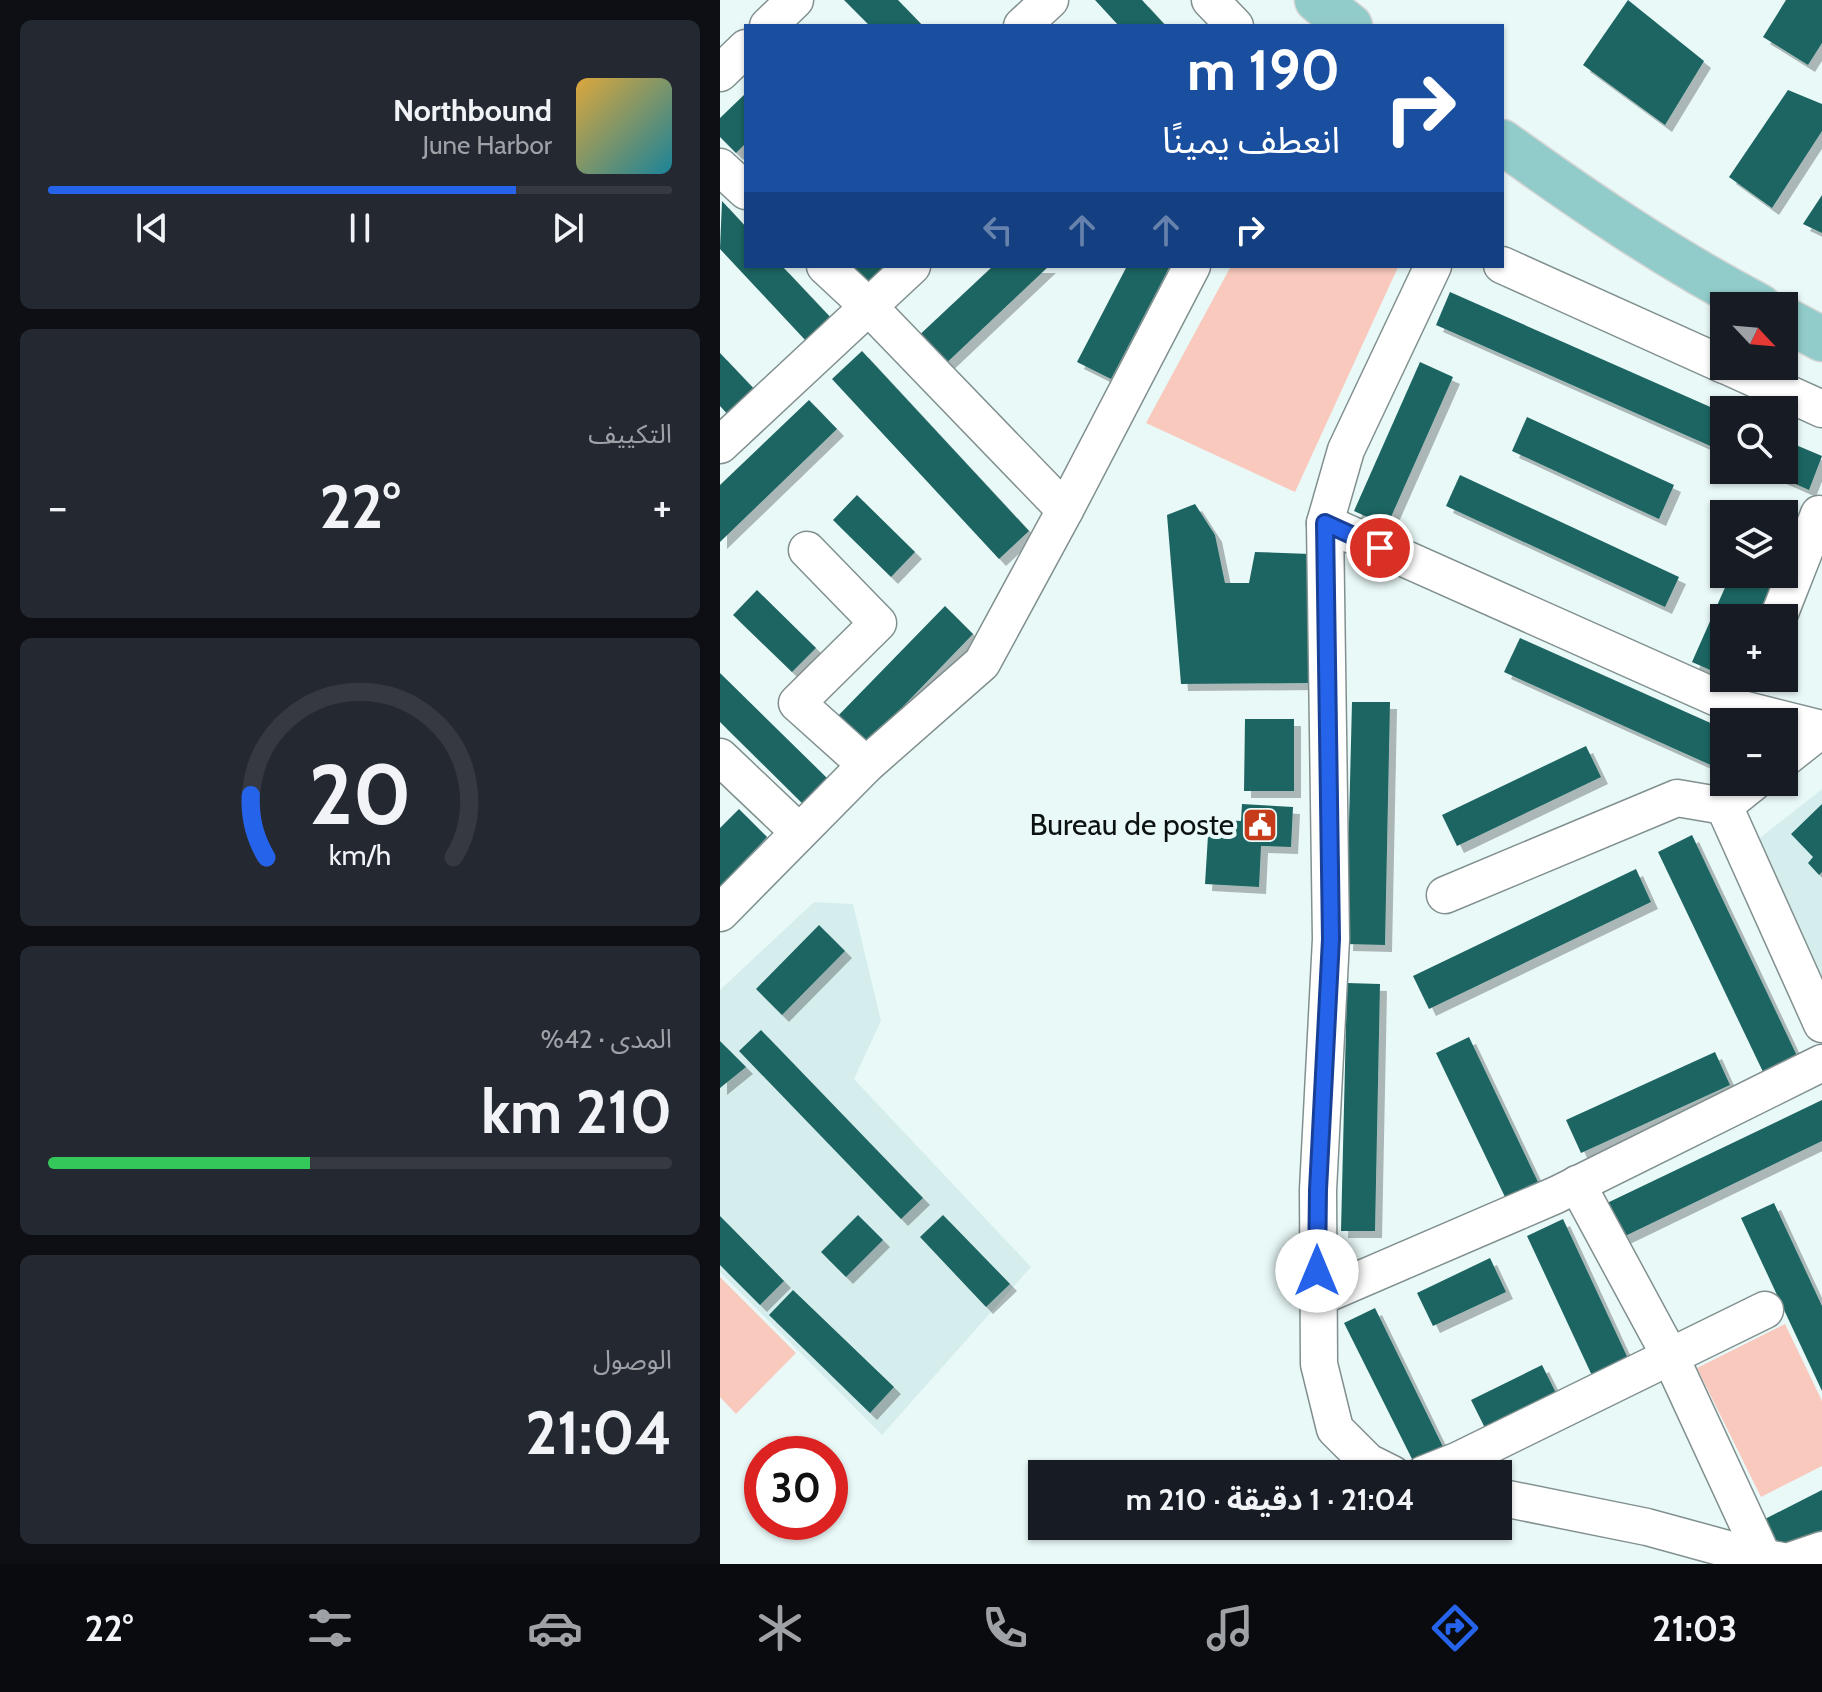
<!DOCTYPE html>
<html lang="ar">
<head>
<meta charset="utf-8">
<style>
  :root { --surface:#171b24; --page:#242831; --text:#f1f3f6; --muted:#9ea1a6; --line:#363941; --accent:#2563eb }
  body { margin:0; font-family:Cabin,"Noto Sans Arabic",sans-serif; background:var(--page); color:var(--text); direction:rtl; height:100vh; display:flex; flex-direction:column; font-size:30px; white-space:nowrap }
  * { box-sizing:border-box; margin:0 }
  p { font-size:26px; color:var(--muted) }
  .icon { flex:none; width:44px; height:44px; fill:none; stroke:currentColor; stroke-width:2; stroke-linecap:round; stroke-linejoin:round }
  .map { position:relative; flex:1; overflow:hidden; direction:ltr }
  .side { display:flex; flex-direction:column; gap:20px; padding:20px; background:#0d0f14; width:720px }
  .side>* { flex:none }
  .top-card { position:absolute; left:24px; top:24px; width:760px; height:244px; border-radius:0px; box-shadow:0 2px 6px #0004; direction:rtl; background:#1a4fa0; color:#fff; overflow:hidden }
  .needle { width:52px; rotate:116deg }
  .tools { position:absolute; left:990px; top:292px; display:grid; gap:16px }
  .tools a { display:grid; place-items:center; width:88px; height:88px; border-radius:0px; background:var(--surface); box-shadow:0 2px 6px #0004; font-size:40px }
  .speed { position:absolute; left:24px; top:1436px; display:flex; gap:16px; font-size:40px; font-weight:700; text-align:center }
  .speed>* { display:grid; place-content:center; width:104px; height:104px; border-radius:50%; background:var(--surface); box-shadow:0 2px 6px #0004; line-height:1 }
  .speed .limit { border:12px solid #d22; background:#fff; color:#111 }
  .pin { position:absolute; display:grid; place-items:center; width:68px; height:68px; color:#fff; margin:-34px; border:4px solid #fff; border-radius:50%; box-shadow:0 2px 8px #0007 }
  .me { position:absolute; width:88px; margin:-44px; rotate:0deg; stroke-linejoin:round; filter:drop-shadow(0 0 6px #0008) }
  .turn { display:flex; align-items:center; gap:28px; height:168px; padding:0 32px; font-size:36px }
  .turn .icon { width:104px; height:104px; stroke-width:2.5 }
  .turn b { display:block; font-size:56px; line-height:68px }
  .lanes { display:flex; align-items:center; height:76px; padding:0 32px; background:#0003; justify-content:center; gap:40px; direction:ltr }
  .lanes .off { opacity:.35 }
  .big { font-size:60px; font-weight:700; line-height:1.1 }
  .side .tile { flex:1; display:flex; flex-direction:column; justify-content:center; gap:12px; min-width:0; padding:0 28px; border-radius:12px; background:var(--page) }
  .side .dial { align-items:center; gap:0 }
  .dial svg { height:208px; overflow:visible; fill:none; stroke:var(--line); stroke-width:7; stroke-linecap:round; text-anchor:middle }
  .dial text { fill:var(--text); stroke:none }
  .song { display:flex; align-items:center; gap:24px }
  .cover { width:96px; height:96px; border-radius:12px; background:linear-gradient(135deg,hsl(40 70% 55%),hsl(190 70% 35%)) }
  .played { height:8px; border-radius:4px; background:linear-gradient(90deg,var(--accent) 75%,var(--line) 75%) }
  .keys { display:flex; justify-content:space-around; direction:ltr }
  .heat { display:flex; justify-content:space-between; align-items:center; font-size:44px; direction:ltr }
  .charge { height:12px; border-radius:6px; background:linear-gradient(90deg,#34c759 42%,var(--line) 0) }
  .trip { position:absolute; left:308px; top:1460px; width:484px; height:80px; border-radius:0px; background:var(--surface); box-shadow:0 2px 6px #0004; font-weight:700; line-height:80px; text-align:center; direction:rtl }
  .dock { display:flex; height:128px; justify-content:space-around; align-items:center; background:#090b0e; color:var(--muted) }
  .dock .icon { width:56px; height:56px }
  .dock .current { color:var(--accent) }
  .dock b { font-size:36px; color:var(--text) }
  main { display:flex; flex:1; min-height:0 }
  .map>svg:first-child { display:block }
</style>
</head>
<body>
<main>
<div class="map">
<svg width="1102" height="1564" viewBox="0 0 1102 1564">
  <defs>
    <filter id="shadow"><feDropShadow dx="7" dy="7" stdDeviation="0" flood-color="#0004"/></filter>
  </defs>
  <rect width="100%" height="100%" fill="#e9f9f8"/>
  <g fill="#d5eeed">
    <polygon points="1102,789 1102,981 1036,841"/>
    <polygon points="94,902 133,904 161,1021 134,1079 311,1267 162,1435 0,1272 0,990"/>
  </g>
  <g fill="#f9c9bd">
    <polygon points="511,266 678,267 575,492 426,423"/>
    <polygon points="0,1277 76,1353 16,1414 0,1397"/>
    <polygon points="1065,1324 1102,1401 1102,1466 1041,1497 977,1368"/>
  </g>
  <g fill="#1f6562" filter="url(#shadow)">
    <polygon points="124,0 178,0 203,26 150,26"/>
    <polygon points="375,0 422,0 446,26 399,26"/>
    <polygon points="908,0 984,61 945,125 863,65"/>
    <polygon points="1066,0 1102,0 1102,43 1088,65 1043,37"/>
    <polygon points="1068,90 1102,104 1102,131 1052,208 1009,177"/>
    <polygon points="26,93 26,143 16,153 0,137 0,118"/>
    <polygon points="1102,195 1102,233 1083,224"/>
    <polygon points="2,201 26,227 26,266 62,266 112,319 87,342 0,249"/>
    <polygon points="123,266 164,266 142,287"/>
    <polygon points="273,266 329,266 219,370 193,341"/>
    <polygon points="407,266 450,266 391,379 357,362"/>
    <polygon points="730,292 1004,413 1004,452 716,325"/>
    <polygon points="142,351 309,531 279,559 112,379"/>
    <polygon points="0,353 37,392 10,417 0,406"/>
    <polygon points="700,362 733,377 667,526 634,511"/>
    <polygon points="89,400 117,429 0,542 0,485"/>
    <polygon points="807,417 954,485 939,519 792,451"/>
    <polygon points="1064,440 1102,456 1089,490 1044,470 1064,470"/>
    <polygon points="740,475 959,577 945,607 726,506"/>
    <polygon points="137,495 195,552 171,577 113,520"/>
    <polygon points="475,504 495,535 505,583 529,583 535,552 591,554 591,683 461,684 447,515"/>
    <polygon points="1011,574 1056,574 1037,618 1004,618 1004,676 972,662"/>
    <polygon points="37,590 96,648 72,672 13,615"/>
    <polygon points="225,606 253,634 142,749 113,721"/>
    <polygon points="800,638 1004,729 1004,771 784,672"/>
    <polygon points="0,673 111,782 86,807 0,722"/>
    <polygon points="632,702 670,702 665,945 626,944"/>
    <polygon points="525,719 574,719 574,791 524,791"/>
    <polygon points="866,746 881,777 737,846 722,815"/>
    <polygon points="522,804 573,807 571,847 541,846 539,887 485,884 489,819 521,821"/>
    <polygon points="1102,804 1102,872 1099,875 1088,863 1093,857 1071,834"/>
    <polygon points="19,809 47,837 0,886 0,828"/>
    <polygon points="972,835 1078,1058 1044,1074 938,852"/>
    <polygon points="916,869 931,902 709,1009 693,976"/>
    <polygon points="99,925 125,951 62,1015 36,989"/>
    <polygon points="627,983 660,984 655,1231 621,1231"/>
    <polygon points="41,1030 203,1198 181,1219 19,1051"/>
    <polygon points="749,1037 818,1182 785,1197 716,1053"/>
    <polygon points="0,1041 26,1067 0,1088"/>
    <polygon points="995,1052 1010,1085 861,1153 846,1120"/>
    <polygon points="1102,1100 1102,1141 901,1238 885,1204"/>
    <polygon points="1054,1203 1102,1306 1102,1391 1021,1218"/>
    <polygon points="138,1215 163,1240 126,1277 101,1252"/>
    <polygon points="223,1215 290,1284 266,1307 200,1237"/>
    <polygon points="0,1216 64,1281 40,1305 0,1265"/>
    <polygon points="843,1219 911,1365 875,1382 807,1236"/>
    <polygon points="770,1258 786,1292 713,1326 697,1293"/>
    <polygon points="73,1290 174,1387 150,1413 49,1315"/>
    <polygon points="655,1308 727,1455 697,1469 624,1323"/>
    <polygon points="822,1365 838,1397 767,1432 751,1400"/>
    <polygon points="1102,1490 1102,1530 1058,1551 1043,1520"/>
  </g>
  <g fill="none" stroke-linecap="round" stroke-linejoin="round">
    <g stroke="#81908f" stroke-width="39">
      <g id="minor">
        <polyline points="490,0 515,26"/>
        <polyline points="48,26 75,0"/>
        <polyline points="302,26 330,0"/>
        <polyline points="0,73 26,48"/>
        <polyline points="0,167 26,191"/>
        <polyline points="782,265 1004,365"/>
        <polyline points="105,266 149,307 345,510"/>
        <polyline points="1007,366 1102,409"/>
        <polyline points="0,445 192,266"/>
        <polyline points="605,523 1022,709 1102,729"/>
        <polyline points="87,550 158,623 77,703 146,765"/>
        <polyline points="1058,618 1099,514"/>
        <polyline points="0,757 79,832"/>
        <polyline points="1064,759 1102,729"/>
        <polyline points="1004,806 1102,1024"/>
        <polyline points="725,895 957,798 1004,806 1034,782"/>
        <polyline points="0,913 146,765 262,663 345,510 472,266"/>
        <polyline points="857,1184 950,1356 1043,1557"/>
        <polyline points="597,1298 836,1195 1102,1063"/>
        <polyline points="672,1474 648,1462 615,1429 599,1364 598,1190 611,939 605,523 626,450 713,266"/>
        <polyline points="704,1474 739,1460 1045,1310"/>
        <polyline points="778,1497 927,1527 1022,1553 1067,1562 1102,1550"/>
      </g>
    </g>
    <g stroke="#d3d4d4" stroke-width="47">
      <g id="major">
        <polyline points="597,0 630,26"/>
        <path d="M782,142C864,201 949,259 1039,306"/>
        <polyline points="1064,319 1102,339"/>
      </g>
    </g>
    <use href="#minor" stroke="#fff" stroke-width="36"/>
    <use href="#major" stroke="#91ccca" stroke-width="44"/>
  </g>
  <g fill="none" stroke-linecap="round" stroke-linejoin="round">
    <g stroke="#184099" stroke-width="20">
      <polyline id="route" points="597,1271 598,1190 611,939 605,523 660,548"/>
    </g>
    <use href="#route" stroke="#2563eb" stroke-width="14"/>
  </g>
  <defs>
    <g id="civic-square" transform="scale(1.8)"><rect x="-9" y="-9" width="18" height="18" rx="4" fill="#c63c1b" stroke="#e9f9f8"/><path d="M-.6-6.5H3V-4.5H.6V-3L4-1V1h2V6H-6V1h2V-1L-.6-3ZM-1.2 2.5V6h2.4V2.5Z" fill="#fff"/></g>
  </defs>
  <g fill-rule="evenodd">
    <use href="#civic-square" x="540" y="825"/>
  </g>
  <g text-anchor="middle" stroke-width="8" stroke-linejoin="round" paint-order="stroke">
    <g font-size="30" fill="#0c1211" stroke="#e9f9f8" text-anchor="end">
      <text x="514" y="835">Bureau de poste</text>
    </g>
  </g>
</svg>
<div class="tools">
<a><svg class="needle" viewBox="-14 -14 28 28"><path d="M0-13l5 13h-10z" fill="#e53935"/><path d="M0 13l5-13h-10z" fill="#9ea1a6"/></svg></a>
<a><svg class="icon" aria-label="search" viewBox="0 0 24 24"><circle cx="10" cy="10" r="6"/><path d="M15 15l6 6"/></svg></a>
<a><svg class="icon" aria-label="layers" viewBox="0 0 24 24"><path d="M12 4l9 5-9 5-9-5zM3 14l9 5 9-5"/></svg></a>
<a>+</a>
<a>−</a>
</div>
<div class="speed"><div class="limit">30</div></div>
<div class="pin" style="left:660px;top:548px;background:#d93025"><svg class="icon" aria-label="arrive" viewBox="0 0 24 24"><path d="M6 21V4h12l-3 4 3 4H6"/></svg></div>
<svg class="me" style="left:597px;top:1271px" viewBox="-20 -20 40 40"><circle r="19" fill="#fff"/><path d="M0-13L10 11 0 6-10 11z" fill="#2563eb"/></svg>
<div class="trip">21:04 · 1 دقيقة · 210 m</div>
<div class="top-card">
<div class="turn"><svg class="icon" aria-label="right" viewBox="0 0 24 24"><path d="M7 20v-9h11M14 6l5 5-5 5"/></svg><div><b>190 m</b>انعطف يمينًا</div></div>
<div class="lanes"><svg class="icon off" aria-label="left" viewBox="0 0 24 24"><path d="M17 20v-9H6M10 6l-5 5 5 5"/></svg><svg class="icon off" aria-label="ahead" viewBox="0 0 24 24"><path d="M12 20V5M6 11l6-6 6 6"/></svg><svg class="icon off" aria-label="ahead" viewBox="0 0 24 24"><path d="M12 20V5M6 11l6-6 6 6"/></svg><svg class="icon" aria-label="right" viewBox="0 0 24 24"><path d="M7 20v-9h11M14 6l5 5-5 5"/></svg></div>
</div>
</div>
<section class="side">
<div class="tile">
<div class="song"><i class="cover"></i><div><b>Northbound</b><p>June Harbor</p></div></div>
<div class="played"></div>
<div class="keys"><svg class="icon" aria-label="previous" viewBox="0 0 24 24"><path d="M18 5L8 12l10 7zM5 5v14"/></svg><svg class="icon" aria-label="pause" viewBox="0 0 24 24"><path d="M8 5v14M16 5v14"/></svg><svg class="icon" aria-label="next" viewBox="0 0 24 24"><path d="M6 5l10 7-10 7zM19 5v14"/></svg></div>
</div>
<div class="tile"><p>التكييف</p>
<div class="heat"><a>−</a><b class="big">22°</b><a>+</a></div>
</div>
<div class="tile dial"><svg viewBox="0 0 100 80">
<path d="M14 69A42 42 0 1 1 86 69"/>
<path d="M14 69A42 42 0 0 1 8 45" stroke="#2563eb"/>
<text x="50" y="56" font-size="32" font-weight="700">20</text>
<text x="50" y="72" font-size="11">km/h</text>
</svg></div>
<div class="tile"><p>المدى · 42%</p><b class="big">210 km</b><div class="charge"></div></div>
<div class="tile"><p>الوصول</p><b class="big">21:04</b></div>
</section>
</main>
<nav class="dock">
<b>21:03</b>
<svg class="icon current" aria-label="directions" viewBox="0 0 24 24"><path d="M12 3l9 9-9 9-9-9zM9 14v-3h6M13 9l2 2-2 2"/></svg>
<svg class="icon" aria-label="music" viewBox="0 0 24 24"><path d="M9 18V5l10-2v13"/><circle cx="6" cy="18" r="3"/><circle cx="16" cy="16" r="3"/></svg>
<svg class="icon" aria-label="phone" viewBox="0 0 24 24"><path d="M5 4h4l2 5-3 2q2 4 5 5l2-3 5 2v4C11 20 4 13 5 4z"/></svg>
<svg class="icon" aria-label="climate" viewBox="0 0 24 24"><path d="M12 3v18M4 7l16 10M4 17L20 7"/></svg>
<svg class="icon" aria-label="car" viewBox="0 0 24 24"><path d="M5 17H2v-5l4-1 3-4h7l3 4 3 1v5h-3M9 17h6M6 11h13"/><circle cx="7" cy="17" r="2"/><circle cx="17" cy="17" r="2"/></svg>
<svg class="icon" aria-label="filters" viewBox="0 0 24 24"><path d="M4 7h16M4 17h16"/><circle cx="9" cy="7" r="2"/><circle cx="15" cy="17" r="2"/></svg>
<b>22°</b>
</nav>
</body>
</html>
